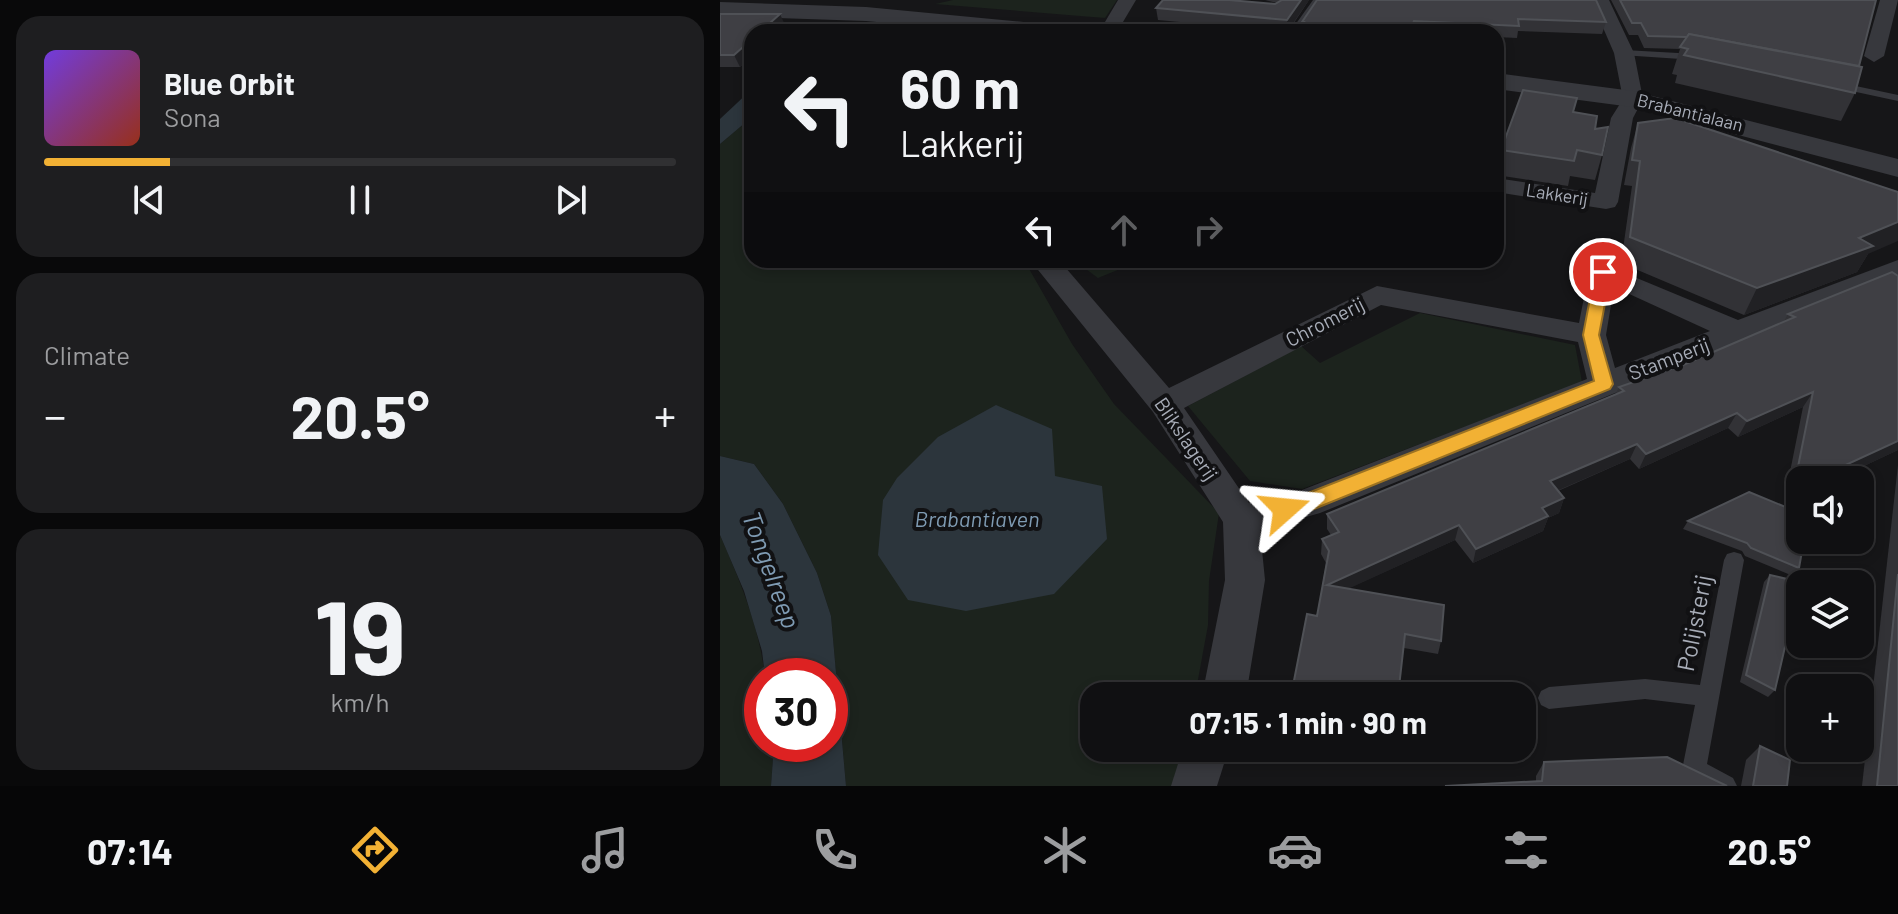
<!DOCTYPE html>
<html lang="en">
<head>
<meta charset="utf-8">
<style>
  :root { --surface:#101012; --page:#1e1e20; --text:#f1f3f6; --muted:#9c9d9f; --line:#303032; --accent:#f2b134 }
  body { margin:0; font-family:Barlow,sans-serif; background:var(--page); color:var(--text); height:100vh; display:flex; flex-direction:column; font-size:30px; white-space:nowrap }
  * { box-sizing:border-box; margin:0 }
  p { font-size:26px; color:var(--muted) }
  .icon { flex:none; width:44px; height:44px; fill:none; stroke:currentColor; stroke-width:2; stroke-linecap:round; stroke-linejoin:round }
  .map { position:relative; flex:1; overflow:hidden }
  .sheet { display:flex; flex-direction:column; gap:16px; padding:16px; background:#09090a; width:720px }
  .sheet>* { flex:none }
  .banner { position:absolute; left:24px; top:24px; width:760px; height:244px; border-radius:24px; box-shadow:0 4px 12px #0003,0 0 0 2px var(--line); background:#101012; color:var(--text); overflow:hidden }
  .tools { position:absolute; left:1066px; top:466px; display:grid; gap:16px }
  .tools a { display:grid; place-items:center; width:88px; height:88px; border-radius:16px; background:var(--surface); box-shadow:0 4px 12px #0003,0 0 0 2px var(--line); font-size:40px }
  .speed { position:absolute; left:24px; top:658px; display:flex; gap:16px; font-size:40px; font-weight:700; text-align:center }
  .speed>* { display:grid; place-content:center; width:104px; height:104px; border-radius:50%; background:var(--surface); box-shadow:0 4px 12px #0003,0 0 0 2px var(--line); line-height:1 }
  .speed .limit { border:12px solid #d22; background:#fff; color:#111 }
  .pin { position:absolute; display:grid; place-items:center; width:68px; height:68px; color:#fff; margin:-34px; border:4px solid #fff; border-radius:50%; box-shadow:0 2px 8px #0007 }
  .me { position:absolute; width:88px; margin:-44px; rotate:72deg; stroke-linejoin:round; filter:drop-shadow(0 0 6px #0008) }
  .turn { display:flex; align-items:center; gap:28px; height:168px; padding:0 24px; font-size:36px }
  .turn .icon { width:104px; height:104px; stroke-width:2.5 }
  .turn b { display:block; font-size:56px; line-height:68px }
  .lanes { display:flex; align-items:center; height:76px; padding:0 24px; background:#0003; justify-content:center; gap:40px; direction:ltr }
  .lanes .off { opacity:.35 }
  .big { font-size:60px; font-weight:700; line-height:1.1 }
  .sheet .card { flex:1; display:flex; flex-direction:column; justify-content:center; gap:12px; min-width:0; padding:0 28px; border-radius:24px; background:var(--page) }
  .sheet .dial { align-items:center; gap:0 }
  .dial b { font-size:104px; line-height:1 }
  .song { display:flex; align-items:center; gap:24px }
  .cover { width:96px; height:96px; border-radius:12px; background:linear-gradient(135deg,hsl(260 70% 55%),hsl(10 70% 35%)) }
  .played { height:8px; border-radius:4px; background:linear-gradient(90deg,var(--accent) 20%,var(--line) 20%) }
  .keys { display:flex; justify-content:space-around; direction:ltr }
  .heat { display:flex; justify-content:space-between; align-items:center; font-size:44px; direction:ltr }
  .trip { position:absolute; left:360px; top:682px; width:456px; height:80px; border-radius:24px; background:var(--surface); box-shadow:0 4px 12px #0003,0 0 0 2px var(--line); font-weight:700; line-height:80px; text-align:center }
  .tab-bar { display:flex; height:128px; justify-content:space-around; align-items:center; background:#060607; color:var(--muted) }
  .tab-bar .icon { width:56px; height:56px }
  .tab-bar .active { color:var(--accent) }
  .tab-bar b { font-size:36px; color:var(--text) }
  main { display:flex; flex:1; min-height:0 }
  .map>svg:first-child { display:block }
</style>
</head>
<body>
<main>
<section class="sheet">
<div class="card">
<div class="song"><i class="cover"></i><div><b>Blue Orbit</b><p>Sona</p></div></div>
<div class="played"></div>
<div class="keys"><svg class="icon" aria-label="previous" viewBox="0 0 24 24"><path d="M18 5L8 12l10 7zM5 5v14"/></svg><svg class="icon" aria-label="pause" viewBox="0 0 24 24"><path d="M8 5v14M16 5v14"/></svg><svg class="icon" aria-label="next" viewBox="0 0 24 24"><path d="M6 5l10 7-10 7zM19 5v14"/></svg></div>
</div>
<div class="card"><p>Climate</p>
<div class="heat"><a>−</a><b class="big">20.5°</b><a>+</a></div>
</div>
<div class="card dial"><b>19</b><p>km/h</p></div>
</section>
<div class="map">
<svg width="1178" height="786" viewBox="0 0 1178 786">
  <rect width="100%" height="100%" fill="#161618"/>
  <g fill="#1c231d">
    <polygon points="233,0 397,0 385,18 215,4"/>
    <polygon points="32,117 32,260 304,260 352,344 394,404 499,513 489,581 488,625 475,696 374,696 374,748 466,748 459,786 126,786 111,616 97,573 63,504 34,464 0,456 0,144"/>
    <polygon points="354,260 422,260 378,278"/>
    <polygon points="700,313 855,345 862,382 582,489 530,481 468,406 581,346 600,363"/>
    <path d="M0,535C20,581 39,626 45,676H42V744H54L51,786H0Z"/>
  </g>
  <g fill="#2c353c">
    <polygon points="32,89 32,117 0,144 0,119"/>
    <polygon points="276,405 332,429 335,476 382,486 387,539 334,594 246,611 188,600 158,555 163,500 177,478 218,437"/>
    <polygon points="0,456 34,464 63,504 97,573 111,616 126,786 51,786 54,744 110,744 110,676 45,676 42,651 24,591 0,535"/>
  </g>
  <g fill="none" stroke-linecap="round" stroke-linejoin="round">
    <polyline stroke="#3d3f44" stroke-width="3" stroke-dasharray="2 4" stroke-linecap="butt" points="420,31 432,32"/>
    <g fill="#37383d" fill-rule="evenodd">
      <polygon points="593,0 601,0 580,32 570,32"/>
      <polygon points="904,50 976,54 981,57 976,60 901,55 899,53"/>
      <polygon points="1117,82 1178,95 1178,101 1113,87 1112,85"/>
      <path d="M1014,552L1021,554L1024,560L987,764L1013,778L1017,786C998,786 971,786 962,770L975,705L925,699L829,709L821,705L818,698L821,691L829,687L925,679L980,685L1004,560L1007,554Z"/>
    </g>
    <g fill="#37383d" fill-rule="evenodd">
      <polygon points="398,0 416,0 397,32 379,32"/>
      <polygon points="871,0 889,0 914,53 923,99 913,118 898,202 895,207 886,209 776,192 776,178 875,193 891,118 903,99 894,53"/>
      <polygon points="1160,0 1178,0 1164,56 1154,62 1144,56"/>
      <path d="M310,260H339L449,388L657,286L859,323L869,272L873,266L883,264L1018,320L1178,260V278L600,513L540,530L545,580L526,696H482L505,580L503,522L433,412ZM894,287L990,331L895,368L886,335ZM661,305L858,342L867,379L582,490L529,503L464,408Z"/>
      <polygon points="463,748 509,748 497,786 451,786"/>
    </g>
    <g fill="#37383d" fill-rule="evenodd">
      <polygon points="0,2 146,7 334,25 342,27 346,32 263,32 146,21 0,16"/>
      <polygon points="776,73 913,91 1178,159 1178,177 912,107 776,89"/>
    </g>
  </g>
  <g fill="#323236">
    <polygon points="535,0 589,0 568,32 438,20 436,8 557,3 545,0"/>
    <polygon points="597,0 886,22 882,34 798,31 797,38 776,37 776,32 581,32 582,22"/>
    <polygon points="891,0 1156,0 1139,66 1135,93 1121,121 955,83 957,75 952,74 960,49 924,48 918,35 909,35"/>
    <polygon points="0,14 65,25 58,32 32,32 32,56 20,67 0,67"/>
    <polygon points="853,112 875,129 882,155 875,180 850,176 848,186 776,175 781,150"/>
    <polygon points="918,123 1148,254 1137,272 1024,315 901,263 912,186 904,185 911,148"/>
    <polygon points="1178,276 1178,450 1114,480 1080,480 1080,493 1068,482 1083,407 1018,437 1008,428 919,469 910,459 838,491 844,498 839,513 828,518 823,531 753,563 735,540 629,588 721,641 718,654 684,648 597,616 606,563 601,554 602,539 611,535 607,529 607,514 895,395 899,387 963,365 1063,323 1068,314"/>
    <polygon points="1178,465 1178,786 1142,786"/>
    <polygon points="1029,492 1079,568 1073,576 1025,556 1022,551 963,529 968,521"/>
    <polygon points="1050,575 1055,690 1048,697 1020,682 1044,582"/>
    <polygon points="1040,746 1067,786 1021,786 1026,760"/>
    <polygon points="631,748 672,748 670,755"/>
    <polygon points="824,762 1007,786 816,782 816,776"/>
  </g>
  <g fill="#212124">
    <polygon points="581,0 589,0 567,32 567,20"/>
    <polygon points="60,14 65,25 58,32 40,32"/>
    <polygon points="32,39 32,56 20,67 14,55"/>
    <polygon points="1178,222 1178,241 1148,254 1137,272 1024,315 1037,288 1139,238"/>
    <polygon points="1093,392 1083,407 1018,437 1027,421"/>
    <polygon points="1017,413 1008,428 919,469 926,454"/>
    <polygon points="1178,441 1178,450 1114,480 1093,480"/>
    <polygon points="917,444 910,459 825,496 830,481"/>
    <polygon points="844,498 839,513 828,518 823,531 753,563 756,549 822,508"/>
    <polygon points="739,525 735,540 606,599 607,585"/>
  </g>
  <g fill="#3f3f44" stroke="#4f5156" stroke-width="2">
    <polygon points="443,0 509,0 555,4 562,0 581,0 567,20 436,8"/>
    <polygon points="597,0 876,0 886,22 798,19 799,26 694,21 689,32 621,32 581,28 584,22 582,22"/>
    <polygon points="900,0 1156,0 1139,66 969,34 967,37 928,36 921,23 912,23"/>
    <polygon points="0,14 60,14 40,32 32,32 32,39 14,55 0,55"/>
    <polygon points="969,34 1142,67 1135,93 964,55 968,49 960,47"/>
    <polygon points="803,90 857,98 853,112 877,116 875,129 888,127 882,155 857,150 854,161 781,150"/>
    <polygon points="955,118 1178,192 1178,222 1139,238 1153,246 1037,288 910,237 920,161 912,160 918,123"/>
    <polygon points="1172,272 1178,276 1178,441 1093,480 1078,467 1093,392 1027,421 1017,413 926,454 917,444 830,481 844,498 822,508 828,516 756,549 739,525 607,585 724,605 721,641 685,634 678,696 571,696 587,614 597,616 609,551 602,539 619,532 607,514 904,391 899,387 963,365 1075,317 1068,314"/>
    <polygon points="1029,492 1080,513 1080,540 1084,540 1079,568 1031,548 1027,543 968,521"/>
    <polygon points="1178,574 1178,786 1157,786"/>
    <polygon points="1050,575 1080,582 1055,690 1026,675"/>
    <polygon points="1040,746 1070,760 1067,786 1033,786"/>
    <polygon points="947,757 1007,786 725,786 822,781 824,762"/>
  </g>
  <polygon fill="#f2b134" stroke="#9d7322" stroke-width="2" points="883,267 891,272 879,335 893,384 890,389 594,509 565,517 557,515 554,509 557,503 583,495 874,381 863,335 875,272"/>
  <g text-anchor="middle" stroke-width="8" stroke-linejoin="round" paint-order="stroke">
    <g font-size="18" fill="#a8adb8" stroke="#111113">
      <text transform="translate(970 113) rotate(14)" y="6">Brabantialaan</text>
      <text transform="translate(837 195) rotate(9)" y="6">Lakkerij</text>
    </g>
    <g font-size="20" fill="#a8adb8" stroke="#111113">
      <text transform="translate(605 322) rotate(-27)" y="7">Chromerij</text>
      <text transform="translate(949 359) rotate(-21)" y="7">Stamperij</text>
      <text transform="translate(466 439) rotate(56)" y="7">Blikslagerij</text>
    </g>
    <g font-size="22" font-style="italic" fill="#7f9bb3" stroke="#111113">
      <text x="257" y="527">Brabantiaven</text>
    </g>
    <g font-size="24" fill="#a8adb8" stroke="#111113">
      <text transform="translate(975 623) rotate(-79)" y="8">Polijsterij</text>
    </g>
    <g font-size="26" font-style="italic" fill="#7f9bb3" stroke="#111113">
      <text transform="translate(51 570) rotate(70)" y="9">Tongelreep</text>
    </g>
  </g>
</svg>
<div class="tools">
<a><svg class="icon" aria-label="sound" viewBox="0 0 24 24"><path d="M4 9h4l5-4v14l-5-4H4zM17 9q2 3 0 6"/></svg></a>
<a><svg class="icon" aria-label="layers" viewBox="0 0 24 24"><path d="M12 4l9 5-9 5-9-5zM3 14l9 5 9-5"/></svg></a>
<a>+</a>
</div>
<div class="speed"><div class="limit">30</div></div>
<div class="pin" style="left:883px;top:272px;background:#d93025"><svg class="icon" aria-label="arrive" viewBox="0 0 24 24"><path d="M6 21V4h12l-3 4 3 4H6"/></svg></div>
<svg class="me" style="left:565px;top:509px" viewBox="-20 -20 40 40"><path d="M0-17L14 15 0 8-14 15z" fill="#f2b134" stroke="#fff" stroke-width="4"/></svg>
<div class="trip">07:15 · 1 min · 90 m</div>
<div class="banner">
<div class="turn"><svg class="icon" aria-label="left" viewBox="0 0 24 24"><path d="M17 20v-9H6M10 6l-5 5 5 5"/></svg><div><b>60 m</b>Lakkerij</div></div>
<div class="lanes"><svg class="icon" aria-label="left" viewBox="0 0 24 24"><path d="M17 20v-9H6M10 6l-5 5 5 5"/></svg><svg class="icon off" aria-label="ahead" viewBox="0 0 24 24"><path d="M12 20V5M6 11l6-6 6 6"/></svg><svg class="icon off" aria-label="right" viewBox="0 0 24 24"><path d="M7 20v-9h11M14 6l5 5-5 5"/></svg></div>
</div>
</div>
</main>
<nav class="tab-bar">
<b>07:14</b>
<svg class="icon active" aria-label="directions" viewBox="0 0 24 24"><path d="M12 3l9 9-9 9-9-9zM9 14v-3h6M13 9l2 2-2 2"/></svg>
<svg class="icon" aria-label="music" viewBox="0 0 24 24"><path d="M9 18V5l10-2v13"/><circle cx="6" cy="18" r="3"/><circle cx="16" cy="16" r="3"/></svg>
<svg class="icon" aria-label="phone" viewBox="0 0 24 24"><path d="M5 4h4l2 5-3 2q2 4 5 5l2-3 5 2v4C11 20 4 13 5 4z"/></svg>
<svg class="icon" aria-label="climate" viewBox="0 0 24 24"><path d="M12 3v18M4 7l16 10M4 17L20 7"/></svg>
<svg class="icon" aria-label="car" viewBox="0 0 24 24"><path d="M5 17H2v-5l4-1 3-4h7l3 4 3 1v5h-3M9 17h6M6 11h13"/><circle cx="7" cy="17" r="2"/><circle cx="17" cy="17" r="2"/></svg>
<svg class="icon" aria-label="filters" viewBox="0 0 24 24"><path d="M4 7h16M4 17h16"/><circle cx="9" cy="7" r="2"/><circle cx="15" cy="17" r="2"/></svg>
<b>20.5°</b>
</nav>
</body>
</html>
